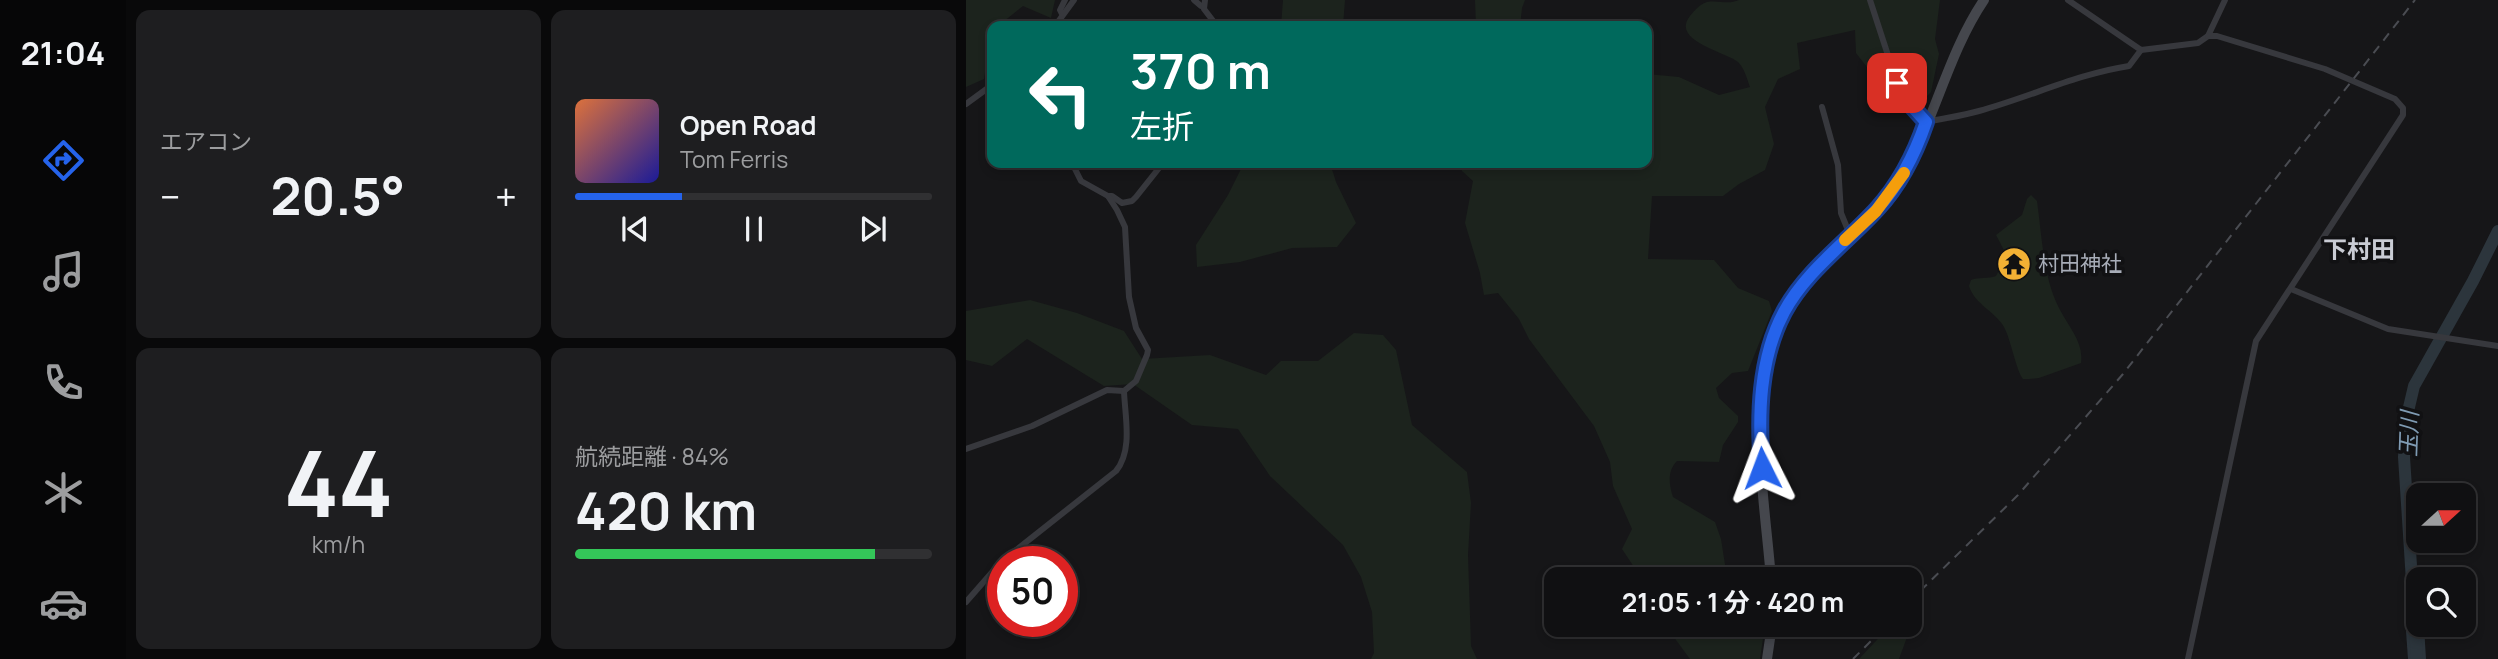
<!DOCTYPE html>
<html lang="ja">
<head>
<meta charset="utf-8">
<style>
  :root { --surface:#101012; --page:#1e1e20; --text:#f1f3f6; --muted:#9c9d9f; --line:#303032; --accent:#2563eb }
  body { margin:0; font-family:Manrope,"Noto Sans JP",sans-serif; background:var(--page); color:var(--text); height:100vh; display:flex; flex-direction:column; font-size:26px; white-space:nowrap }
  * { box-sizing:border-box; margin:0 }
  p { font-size:23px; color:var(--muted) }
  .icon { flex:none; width:38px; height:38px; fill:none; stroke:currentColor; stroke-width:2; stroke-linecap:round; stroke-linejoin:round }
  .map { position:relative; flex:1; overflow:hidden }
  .panel { display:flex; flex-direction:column; gap:10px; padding:10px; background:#09090a; width:840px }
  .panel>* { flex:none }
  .banner { position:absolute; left:21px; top:21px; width:665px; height:147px; border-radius:14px; box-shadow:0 4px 10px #0003,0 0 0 2px var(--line); background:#00695c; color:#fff; overflow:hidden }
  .needle { width:46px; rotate:69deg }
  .buttons { position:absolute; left:1440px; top:483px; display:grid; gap:14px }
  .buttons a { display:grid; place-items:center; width:70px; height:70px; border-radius:14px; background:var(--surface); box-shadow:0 4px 10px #0003,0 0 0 2px var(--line); font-size:35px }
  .speed { position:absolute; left:21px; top:546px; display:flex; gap:14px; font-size:35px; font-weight:700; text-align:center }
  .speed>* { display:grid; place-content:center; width:91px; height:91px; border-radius:50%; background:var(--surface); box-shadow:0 4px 10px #0003,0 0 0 2px var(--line); line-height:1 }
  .speed .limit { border:10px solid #d22; background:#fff; color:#111 }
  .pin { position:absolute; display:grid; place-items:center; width:60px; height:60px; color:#fff; margin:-30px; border-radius:14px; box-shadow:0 4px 10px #0006 }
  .me { position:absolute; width:77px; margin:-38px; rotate:357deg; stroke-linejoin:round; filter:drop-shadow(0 0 5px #0008) }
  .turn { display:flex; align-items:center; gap:24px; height:147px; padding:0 28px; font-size:32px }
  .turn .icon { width:91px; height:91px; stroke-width:2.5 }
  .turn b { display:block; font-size:49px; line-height:60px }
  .big { font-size:52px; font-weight:700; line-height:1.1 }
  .panel .tile { flex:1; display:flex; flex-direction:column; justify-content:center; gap:10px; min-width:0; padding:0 24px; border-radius:14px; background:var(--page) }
  .panel .dial { align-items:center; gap:0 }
  .dial b { font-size:91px; line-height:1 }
  .song { display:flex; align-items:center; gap:21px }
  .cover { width:84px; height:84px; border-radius:10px; background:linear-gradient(135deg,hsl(20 70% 55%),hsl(240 70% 35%)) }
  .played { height:7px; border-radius:4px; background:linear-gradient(90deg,var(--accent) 30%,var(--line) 30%) }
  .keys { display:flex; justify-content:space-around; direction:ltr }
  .heat { display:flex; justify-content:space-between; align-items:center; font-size:38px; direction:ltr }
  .charge { height:10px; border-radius:5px; background:linear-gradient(90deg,#34c759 84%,var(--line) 0) }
  .panel .tiles { flex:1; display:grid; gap:10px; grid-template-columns:repeat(2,1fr) }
  .trip { position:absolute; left:578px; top:567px; width:378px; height:70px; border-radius:14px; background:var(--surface); box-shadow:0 4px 10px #0003,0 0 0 2px var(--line); font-weight:700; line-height:70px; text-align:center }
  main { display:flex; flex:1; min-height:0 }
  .tabs { display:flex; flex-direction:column; width:126px; justify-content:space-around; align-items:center; background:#060607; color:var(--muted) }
  .tabs .icon { width:49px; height:49px }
  .tabs .on { color:var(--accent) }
  .tabs b { font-size:32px; color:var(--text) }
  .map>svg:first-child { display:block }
</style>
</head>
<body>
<main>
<nav class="tabs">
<b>21:04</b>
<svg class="icon on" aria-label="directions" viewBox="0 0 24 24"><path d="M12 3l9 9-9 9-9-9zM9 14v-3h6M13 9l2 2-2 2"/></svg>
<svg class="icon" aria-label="music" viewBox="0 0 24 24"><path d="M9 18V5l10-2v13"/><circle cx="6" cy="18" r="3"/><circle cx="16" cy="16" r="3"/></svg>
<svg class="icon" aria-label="phone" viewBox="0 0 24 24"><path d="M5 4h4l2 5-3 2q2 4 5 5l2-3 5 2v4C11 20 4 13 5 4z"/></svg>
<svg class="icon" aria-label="climate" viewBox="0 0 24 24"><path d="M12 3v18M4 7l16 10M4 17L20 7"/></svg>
<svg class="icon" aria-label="car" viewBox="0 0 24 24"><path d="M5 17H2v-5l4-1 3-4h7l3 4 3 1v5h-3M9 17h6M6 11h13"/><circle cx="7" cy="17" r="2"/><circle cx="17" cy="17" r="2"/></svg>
</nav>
<section class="panel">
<div class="tiles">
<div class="tile"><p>エアコン</p>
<div class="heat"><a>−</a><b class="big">20.5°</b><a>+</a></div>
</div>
<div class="tile">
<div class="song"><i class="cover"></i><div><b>Open Road</b><p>Tom Ferris</p></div></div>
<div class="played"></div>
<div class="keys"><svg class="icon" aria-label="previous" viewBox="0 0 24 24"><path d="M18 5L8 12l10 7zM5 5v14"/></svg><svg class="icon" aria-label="pause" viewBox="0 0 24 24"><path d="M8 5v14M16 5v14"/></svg><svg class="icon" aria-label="next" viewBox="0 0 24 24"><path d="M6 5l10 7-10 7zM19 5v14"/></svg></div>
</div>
<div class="tile dial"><b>44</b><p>km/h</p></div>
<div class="tile"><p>航続距離 · 84%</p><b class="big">420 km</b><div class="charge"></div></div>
</div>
</section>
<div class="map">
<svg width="1532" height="659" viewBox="0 0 1532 659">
  <rect width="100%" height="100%" fill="#161618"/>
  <g fill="#1c231d">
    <polygon points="0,0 89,0 85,18 57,6 32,26 26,26 18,79 0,87"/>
    <polygon points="317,0 379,0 377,26 315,26"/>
    <polygon points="509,0 559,0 556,8 554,26 510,26"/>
    <path d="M773,0H974L969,39L973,54L965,92L958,99L952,100L938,89L931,74L908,85L904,71L890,53L889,30L831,43L834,69L812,79L799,107L808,144L799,170L773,184L757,196H686L682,259L748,260L772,288L803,301L806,311L782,371L766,373L750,388L753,398L772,416V422L757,445L753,462L711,461C701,471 703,485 707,497L749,522L755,539L760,571L765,574H798V579H672L674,576L656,549L666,529L647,486L644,462L628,426L563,339L553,319L532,293L518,295L514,273L499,223L507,181L496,171L494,163H681V74L713,77L753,95L784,87C781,79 779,69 772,62C761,52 704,41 724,16C729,10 734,4 741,2C753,0 762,5 773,0Z"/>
    <polygon points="278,163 364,163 370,182 390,223 371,247 326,248 274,262 231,267 230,245 262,195"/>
    <path d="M1065,195L1071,201C1076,236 1077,277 1093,308C1102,326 1118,342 1115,363L1073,378L1063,379H1057C1050,370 1045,340 1038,327C1029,311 1009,305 1003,286L1005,280C1013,277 1022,279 1030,276L1041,256L1030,235L1056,215L1061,199Z"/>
    <polygon points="64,300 111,313 158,331 176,359 244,355 300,375 315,361 352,361 388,333 417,335 430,350 446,425 501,472 505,503 502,555 505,646 511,659 405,659 408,653 406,612 395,577 377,545 304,476 272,429 226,425 167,384 138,386 61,339 26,366 0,360 0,311"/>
    <polygon points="943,605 948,618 933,659 893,659 925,625 943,625"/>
    <polygon points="699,625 799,625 794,659 724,659"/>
  </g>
  <polygon fill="#2c353c" points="1458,626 1460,659 1442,659 1440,631"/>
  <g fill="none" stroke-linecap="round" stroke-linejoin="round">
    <polyline stroke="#2c353c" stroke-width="12" points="1451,659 1438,457 1440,420 1448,386 1507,281 1532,231"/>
    <g stroke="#37383d" stroke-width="6">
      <polyline points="228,0 235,6 238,7"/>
      <polyline points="239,0 238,9 251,26"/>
      <path d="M904,0L931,83L940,100L960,122C978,118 996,116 1013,111C1064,97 1111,74 1163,66L1175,50"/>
      <polyline points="1102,0 1175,50 1232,43 1242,36 1259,0"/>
      <polyline points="96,14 94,10 99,0"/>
      <polyline points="89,26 108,0"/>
      <polyline points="0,104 26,85"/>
      <polyline points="856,107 872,165 875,213 884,235"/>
      <polyline points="142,196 146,196 156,203 166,201 170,197 197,163"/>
      <polyline points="1325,289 1422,329 1532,346"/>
      <polyline points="0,449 66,426 141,390 158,391 170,381 181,355 182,350 170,328 163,297 159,227 151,210 142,196 115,181 106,163"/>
      <path d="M0,602L35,562L150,471C167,450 159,417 158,391"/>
      <polyline points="1222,659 1290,341 1437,115 1437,108 1429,99 1359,69 1251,36 1242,36"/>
    </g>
    <g stroke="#45474d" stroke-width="10">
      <path d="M805,579C798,487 772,365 836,287C867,248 910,220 935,177C969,121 981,55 1018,0"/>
      <polyline points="801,659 806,625"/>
    </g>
    <g stroke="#4a4c52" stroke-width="2" stroke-dasharray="9 7" stroke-linecap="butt">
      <polyline points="943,602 1052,495 1157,374 1449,0"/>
      <polyline points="887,659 921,625"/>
    </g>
  </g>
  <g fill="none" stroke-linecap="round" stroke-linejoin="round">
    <g stroke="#184099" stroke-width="18">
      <path id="route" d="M796,468C792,416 793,359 818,312C840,271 880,243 911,209C934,184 949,154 960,122L940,100L931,83"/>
    </g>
    <use href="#route" stroke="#2563eb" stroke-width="12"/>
    <polyline stroke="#f59e0b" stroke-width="12" points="879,240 910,211 938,173"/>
  </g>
  <defs>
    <g id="temple-disc" transform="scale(1.75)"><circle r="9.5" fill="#f2b134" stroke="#111113"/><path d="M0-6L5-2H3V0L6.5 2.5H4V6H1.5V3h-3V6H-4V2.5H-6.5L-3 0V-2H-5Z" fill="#111"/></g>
  </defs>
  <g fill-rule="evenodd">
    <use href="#temple-disc" x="1048" y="264"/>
  </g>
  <g text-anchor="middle" stroke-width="7" stroke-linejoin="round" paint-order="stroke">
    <g font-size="21" fill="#a8adb8" stroke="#111113" text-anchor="start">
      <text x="1072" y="271">村田神社</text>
    </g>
    <g font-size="23" font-style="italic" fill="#7f9bb3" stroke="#111113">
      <text transform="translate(1443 434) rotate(-88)" y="8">玉川</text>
    </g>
    <g font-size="24" font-weight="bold" fill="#c9ccd4" stroke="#111113">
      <text x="1393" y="258">下村田</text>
    </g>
  </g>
</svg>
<div class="buttons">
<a><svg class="needle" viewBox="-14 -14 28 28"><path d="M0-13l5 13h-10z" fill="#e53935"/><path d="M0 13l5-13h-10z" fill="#9c9d9f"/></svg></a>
<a><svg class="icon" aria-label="search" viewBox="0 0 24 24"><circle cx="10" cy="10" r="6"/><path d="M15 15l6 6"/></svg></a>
</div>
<div class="speed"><div class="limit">50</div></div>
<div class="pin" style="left:931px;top:83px;background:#d93025"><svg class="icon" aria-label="arrive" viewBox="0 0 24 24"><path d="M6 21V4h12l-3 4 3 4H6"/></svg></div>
<svg class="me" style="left:796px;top:468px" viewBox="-20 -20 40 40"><path d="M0-17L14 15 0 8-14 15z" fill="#2563eb" stroke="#fff" stroke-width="4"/></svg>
<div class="trip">21:05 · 1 分 · 420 m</div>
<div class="banner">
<div class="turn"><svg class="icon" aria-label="left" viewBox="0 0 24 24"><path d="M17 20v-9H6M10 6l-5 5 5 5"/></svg><div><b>370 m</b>左折</div></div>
</div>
</div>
</main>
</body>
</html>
